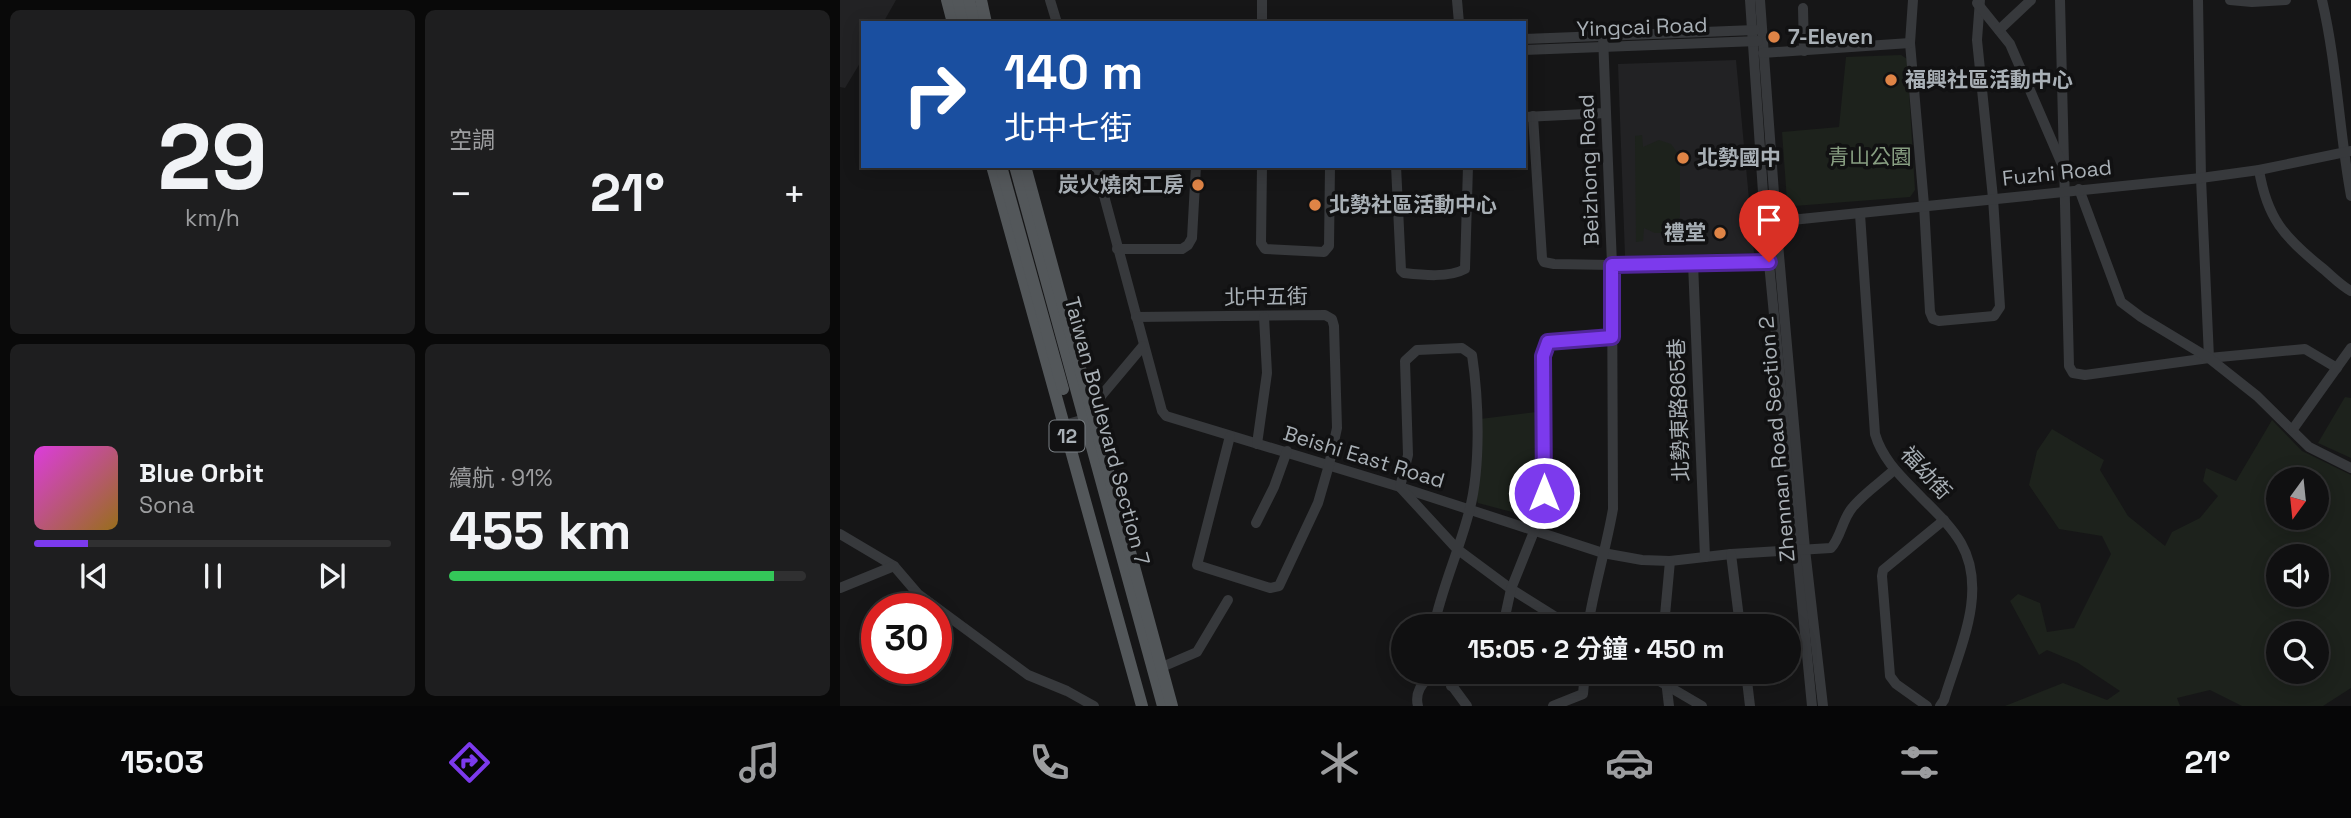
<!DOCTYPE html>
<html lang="zh-TW">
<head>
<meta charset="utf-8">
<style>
  :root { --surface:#101011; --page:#1e1e1f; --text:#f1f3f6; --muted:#9c9d9f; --line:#303031; --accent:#7c3aed }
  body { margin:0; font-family:"Space Grotesk","Noto Sans TC",sans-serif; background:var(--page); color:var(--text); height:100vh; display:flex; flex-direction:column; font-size:26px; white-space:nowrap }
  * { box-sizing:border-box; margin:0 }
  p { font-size:23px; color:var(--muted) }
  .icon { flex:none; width:38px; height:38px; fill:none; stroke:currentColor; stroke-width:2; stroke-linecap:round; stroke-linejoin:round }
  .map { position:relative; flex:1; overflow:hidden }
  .side { display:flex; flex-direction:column; gap:10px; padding:10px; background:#090909; width:840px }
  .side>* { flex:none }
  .top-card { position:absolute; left:21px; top:21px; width:665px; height:147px; border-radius:0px; box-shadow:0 4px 18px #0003,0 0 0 2px var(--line); background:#1a4fa0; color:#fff; overflow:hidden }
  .needle { width:46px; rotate:195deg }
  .tools { position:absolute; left:1426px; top:467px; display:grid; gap:14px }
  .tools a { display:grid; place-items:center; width:63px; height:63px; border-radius:50%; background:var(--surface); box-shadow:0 4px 18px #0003,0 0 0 2px var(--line); font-size:35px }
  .speed { position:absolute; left:21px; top:593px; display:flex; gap:14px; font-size:35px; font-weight:700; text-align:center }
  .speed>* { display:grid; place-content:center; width:91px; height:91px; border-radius:50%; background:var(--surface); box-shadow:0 4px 18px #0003,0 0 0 2px var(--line); line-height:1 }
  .speed .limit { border:10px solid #d22; background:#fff; color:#111 }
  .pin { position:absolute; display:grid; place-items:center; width:60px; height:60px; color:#fff; margin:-72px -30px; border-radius:50% 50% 50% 0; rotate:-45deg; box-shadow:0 0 7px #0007 }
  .pin .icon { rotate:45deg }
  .me { position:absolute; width:77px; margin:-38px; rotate:0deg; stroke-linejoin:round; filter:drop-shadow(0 0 5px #0008) }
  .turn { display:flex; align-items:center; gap:24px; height:147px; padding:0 28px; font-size:32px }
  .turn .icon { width:91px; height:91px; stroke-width:2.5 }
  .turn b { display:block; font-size:49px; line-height:60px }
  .big { font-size:52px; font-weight:600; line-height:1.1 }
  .side .tile { flex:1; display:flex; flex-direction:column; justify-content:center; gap:10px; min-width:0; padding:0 24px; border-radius:10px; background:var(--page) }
  .side .dial { align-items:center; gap:0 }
  .dial b { font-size:91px; line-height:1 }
  .song { display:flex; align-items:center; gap:21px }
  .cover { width:84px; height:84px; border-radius:10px; background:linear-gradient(135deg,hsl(300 70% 55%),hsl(40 70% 35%)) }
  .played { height:7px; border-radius:4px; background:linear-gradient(90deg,var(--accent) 15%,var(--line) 15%) }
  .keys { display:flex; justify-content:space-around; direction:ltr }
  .heat { display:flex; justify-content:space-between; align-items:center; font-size:38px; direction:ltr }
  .charge { height:10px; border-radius:5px; background:linear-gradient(90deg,#34c759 91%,var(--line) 0) }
  .side .tiles { flex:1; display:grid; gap:10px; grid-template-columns:repeat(2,1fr) }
  .trip { position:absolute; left:551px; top:614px; width:410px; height:70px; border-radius:35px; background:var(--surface); box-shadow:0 4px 18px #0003,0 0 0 2px var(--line); font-weight:600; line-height:70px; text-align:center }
  .menu { display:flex; height:112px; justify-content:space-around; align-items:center; background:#060607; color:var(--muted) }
  .menu .icon { width:49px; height:49px }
  .menu .active { color:var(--accent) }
  .menu b { font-size:32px; color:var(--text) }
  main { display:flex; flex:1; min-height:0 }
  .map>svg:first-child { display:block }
</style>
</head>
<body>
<main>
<section class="side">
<div class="tiles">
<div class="tile dial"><b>29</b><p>km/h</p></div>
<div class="tile"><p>空調</p>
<div class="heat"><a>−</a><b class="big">21°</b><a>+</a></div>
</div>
<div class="tile">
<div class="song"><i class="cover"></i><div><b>Blue Orbit</b><p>Sona</p></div></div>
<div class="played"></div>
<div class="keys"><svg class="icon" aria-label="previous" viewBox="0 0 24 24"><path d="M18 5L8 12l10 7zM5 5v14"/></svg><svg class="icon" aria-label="pause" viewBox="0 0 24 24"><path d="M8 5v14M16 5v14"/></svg><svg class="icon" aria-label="next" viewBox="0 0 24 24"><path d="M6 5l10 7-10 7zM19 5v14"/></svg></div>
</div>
<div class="tile"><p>續航 · 91%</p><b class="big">455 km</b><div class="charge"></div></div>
</div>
</section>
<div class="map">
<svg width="1511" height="706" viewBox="0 0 1511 706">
  <rect width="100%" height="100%" fill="#161617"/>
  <g fill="#222224">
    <polygon points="0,0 56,0 43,23 23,23 23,58 5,88 0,87"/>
    <polygon points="896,60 914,253 785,256 778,64"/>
  </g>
  <g fill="#1d221c" fill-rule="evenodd">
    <polygon points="1061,55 1067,59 1075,190 1070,197 954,206 947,201 942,132 999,127 1006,57"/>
    <polygon points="802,135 803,147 819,140 831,144 840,156 840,217 831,228 821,233 815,233 804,228 803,241 796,242 795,136"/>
    <polygon points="1505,397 1511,398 1511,458 1478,443"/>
    <polygon points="696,412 696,494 692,514 687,516 638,503 635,494 640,419"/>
    <path d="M1432,420L1462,451L1511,475V688L1483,706H1402L1370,690L1337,698L1340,706H1165L1223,683L1267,700L1280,691L1238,663L1207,650L1199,655L1170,601L1178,594L1200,603L1207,632L1234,628L1271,554L1262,536L1219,529L1189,485L1197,451L1212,429L1264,460L1260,470L1288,516L1325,546L1332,532L1360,518L1378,496L1363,481L1366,468L1396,481ZM1438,480H1477V518H1438ZM1477,556V595H1438V556ZM1438,634H1477V672H1438Z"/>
  </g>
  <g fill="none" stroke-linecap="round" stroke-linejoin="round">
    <g stroke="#37393c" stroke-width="10">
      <polyline points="210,0 217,23"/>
      <polyline points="617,0 619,23"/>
      <polyline points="910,0 925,222 972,706"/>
      <polyline points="920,0 936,221 965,549 983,706"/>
      <polyline points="1073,0 1070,43 1084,205 1090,312 1093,319 1099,321 1154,316 1160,307 1153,198 1137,40 1140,0"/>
      <polyline points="1220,0 1229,366 1233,373 1245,375 1369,358 1465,349 1497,368"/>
      <polyline points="1358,0 1361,178 1369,358"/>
      <polyline points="1390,0 1412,2 1446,0"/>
      <path d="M1482,0C1497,64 1499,131 1511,196"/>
      <polyline points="1137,3 1170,44 1221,162"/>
      <polyline points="963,8 964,51"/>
      <polyline points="422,23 422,0"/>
      <polyline points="1159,30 1191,0"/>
      <polyline points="684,39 915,30"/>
      <polyline points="684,50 918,41"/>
      <polyline points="923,53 1070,43"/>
      <polyline points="693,116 702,258 704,262 714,264 772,265 929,262"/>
      <polyline points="684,117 766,113"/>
      <path d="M256,166L322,411L326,416L560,487L763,553L802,560L830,561L891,554L991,548C1001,537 1002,520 1012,508C1023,494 1041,482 1054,470"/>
      <polyline points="422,166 421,243 425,249 484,252 489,246 490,166"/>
      <path d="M556,166L561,270L564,273C582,275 609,278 625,269L628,166"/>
      <path d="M1419,170C1427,218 1444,237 1481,267C1491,275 1500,285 1511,291"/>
      <polyline points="1239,189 1281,302 1301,317 1369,358 1417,396 1469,447 1511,468"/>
      <path d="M1020,214L1035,434C1043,461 1063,478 1082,498C1096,512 1111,526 1121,543C1149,592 1118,652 1104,700L1100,706"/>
      <polyline points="932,222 1361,178 1419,170 1511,151"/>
      <polyline points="277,249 342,249 348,245 352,238 356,166"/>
      <polyline points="853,263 865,557"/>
      <polyline points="296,317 485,315 492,319 494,326 497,428 489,465 478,503 439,586 430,588 357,565 390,436"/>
      <polyline points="224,425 252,417 256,402 303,346"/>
      <polyline points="1453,429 1511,348"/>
      <polyline points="417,444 427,373 424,317"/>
      <polyline points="416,523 434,487 447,451"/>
      <polyline points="0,534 54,566 78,594 188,675 227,691 254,706"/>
      <polyline points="891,554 900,626"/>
      <polyline points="0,588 54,566"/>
      <path d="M594,626C602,587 619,551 629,512C641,468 639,401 632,355L622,348L577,350L565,361L568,455L560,487L617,549L671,589L730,626"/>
      <polyline points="663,626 671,589 701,514 704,493 703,356 708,342 772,337"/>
      <path d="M748,626C754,587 766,549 773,509L772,265L763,36"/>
      <polyline points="824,626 830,561"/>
      <polyline points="322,667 357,652 388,600"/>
      <polyline points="602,672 627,706"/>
      <polyline points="804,672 862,706"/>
      <polyline points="825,672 829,706"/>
      <polyline points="906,672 910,706"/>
      <polyline points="611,686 628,672"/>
      <path d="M578,706C574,691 584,682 593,672"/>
      <polyline points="713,706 743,694 745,672"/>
      <polyline points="1087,706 1056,684 1050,676 1042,576 1043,570 1104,520"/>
    </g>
    <g stroke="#53575a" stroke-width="12">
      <polyline points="107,0 113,23"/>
      <polyline points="118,0 124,23"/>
      <polyline points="129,0 135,23"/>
      <polyline points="141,0 146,23"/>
      <polyline points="152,166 302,706"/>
      <polyline points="161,166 223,389"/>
      <polyline points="175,166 323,706"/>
      <polyline points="185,166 332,706"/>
    </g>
  </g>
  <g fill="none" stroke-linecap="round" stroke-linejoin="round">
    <g stroke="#51269a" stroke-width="18">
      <polyline id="route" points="704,493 703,356 708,342 772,337 772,265 929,262"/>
    </g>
    <use href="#route" stroke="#7c3aed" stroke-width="12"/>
  </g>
  <g fill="#df8446" stroke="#111112" stroke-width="2.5">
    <circle cx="934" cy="37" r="7"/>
    <circle cx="1051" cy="80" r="7"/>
    <circle cx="843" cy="158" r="7"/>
    <circle cx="358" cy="185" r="7"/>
    <circle cx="475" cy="205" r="7"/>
    <circle cx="880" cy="233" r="7"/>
  </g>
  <g text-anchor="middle" stroke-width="7" stroke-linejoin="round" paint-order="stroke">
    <rect fill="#111112" stroke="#7b8085" stroke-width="2" x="209.5" y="420.5" width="35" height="31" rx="5"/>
    <g font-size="19" font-weight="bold" fill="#a9b0b6">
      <text x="227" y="443">12</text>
    </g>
    <g font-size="21" fill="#a9b0b6" stroke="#111112">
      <text transform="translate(802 27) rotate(-2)" y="7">Yingcai Road</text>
      <text transform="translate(749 170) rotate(-92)" y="7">Beizhong Road</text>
      <text transform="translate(1217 173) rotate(-6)" y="7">Fuzhi Road</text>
      <text transform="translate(426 297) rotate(-1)" y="7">北中五街</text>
      <text transform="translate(839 410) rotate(-92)" y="7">北勢東路865巷</text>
      <text transform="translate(267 431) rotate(75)" y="7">Taiwan Boulevard Section 7</text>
      <text transform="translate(937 439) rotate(-95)" y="7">Zhennan Road Section 2</text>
      <text transform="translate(524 457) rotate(17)" y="7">Beishi East Road</text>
      <text transform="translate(1086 473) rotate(47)" y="7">福幼街</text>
    </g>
    <g font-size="21" font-weight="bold" fill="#a9b0b6" stroke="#111112" text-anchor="start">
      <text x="948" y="44">7-Eleven</text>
      <text x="1065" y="87">福興社區活動中心</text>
      <text x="857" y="165">北勢國中</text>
      <text x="344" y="192" text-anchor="end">炭火燒肉工房</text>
      <text x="489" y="212">北勢社區活動中心</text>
      <text x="866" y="240" text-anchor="end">禮堂</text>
    </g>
    <g font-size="21" fill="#889f82" stroke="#111112">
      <text x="1030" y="164">青山公園</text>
    </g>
  </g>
</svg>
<div class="tools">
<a><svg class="needle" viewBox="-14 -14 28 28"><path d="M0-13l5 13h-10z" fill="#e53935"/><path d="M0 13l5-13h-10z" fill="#9c9d9f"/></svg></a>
<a><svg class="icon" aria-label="sound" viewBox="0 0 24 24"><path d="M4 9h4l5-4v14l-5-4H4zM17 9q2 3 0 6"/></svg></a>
<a><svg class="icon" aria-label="search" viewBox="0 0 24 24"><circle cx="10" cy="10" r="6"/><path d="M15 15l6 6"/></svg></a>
</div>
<div class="speed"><div class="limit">30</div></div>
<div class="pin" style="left:929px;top:262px;background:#d93025"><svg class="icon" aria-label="arrive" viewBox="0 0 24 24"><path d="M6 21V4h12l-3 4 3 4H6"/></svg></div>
<svg class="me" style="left:704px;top:493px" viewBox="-20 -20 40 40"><circle r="17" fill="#7c3aed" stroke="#fff" stroke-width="3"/><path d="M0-11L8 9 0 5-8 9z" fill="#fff"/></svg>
<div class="trip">15:05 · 2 分鐘 · 450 m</div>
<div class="top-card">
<div class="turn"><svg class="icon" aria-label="right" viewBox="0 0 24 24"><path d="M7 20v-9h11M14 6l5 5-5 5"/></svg><div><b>140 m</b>北中七街</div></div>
</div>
</div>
</main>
<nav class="menu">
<b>15:03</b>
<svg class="icon active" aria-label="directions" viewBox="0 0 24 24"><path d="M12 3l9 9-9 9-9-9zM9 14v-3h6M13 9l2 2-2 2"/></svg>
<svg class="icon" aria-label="music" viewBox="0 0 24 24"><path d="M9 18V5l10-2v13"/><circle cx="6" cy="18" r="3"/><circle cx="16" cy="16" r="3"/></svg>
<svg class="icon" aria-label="phone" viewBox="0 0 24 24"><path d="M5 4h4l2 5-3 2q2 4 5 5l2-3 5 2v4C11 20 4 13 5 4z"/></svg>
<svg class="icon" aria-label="climate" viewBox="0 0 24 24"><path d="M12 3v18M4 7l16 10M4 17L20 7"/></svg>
<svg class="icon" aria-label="car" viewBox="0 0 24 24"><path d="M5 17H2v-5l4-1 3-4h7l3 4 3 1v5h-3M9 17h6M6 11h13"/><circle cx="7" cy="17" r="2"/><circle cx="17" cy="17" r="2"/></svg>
<svg class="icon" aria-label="filters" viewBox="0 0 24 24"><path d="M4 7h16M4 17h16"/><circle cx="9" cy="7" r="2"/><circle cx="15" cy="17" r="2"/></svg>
<b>21°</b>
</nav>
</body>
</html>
